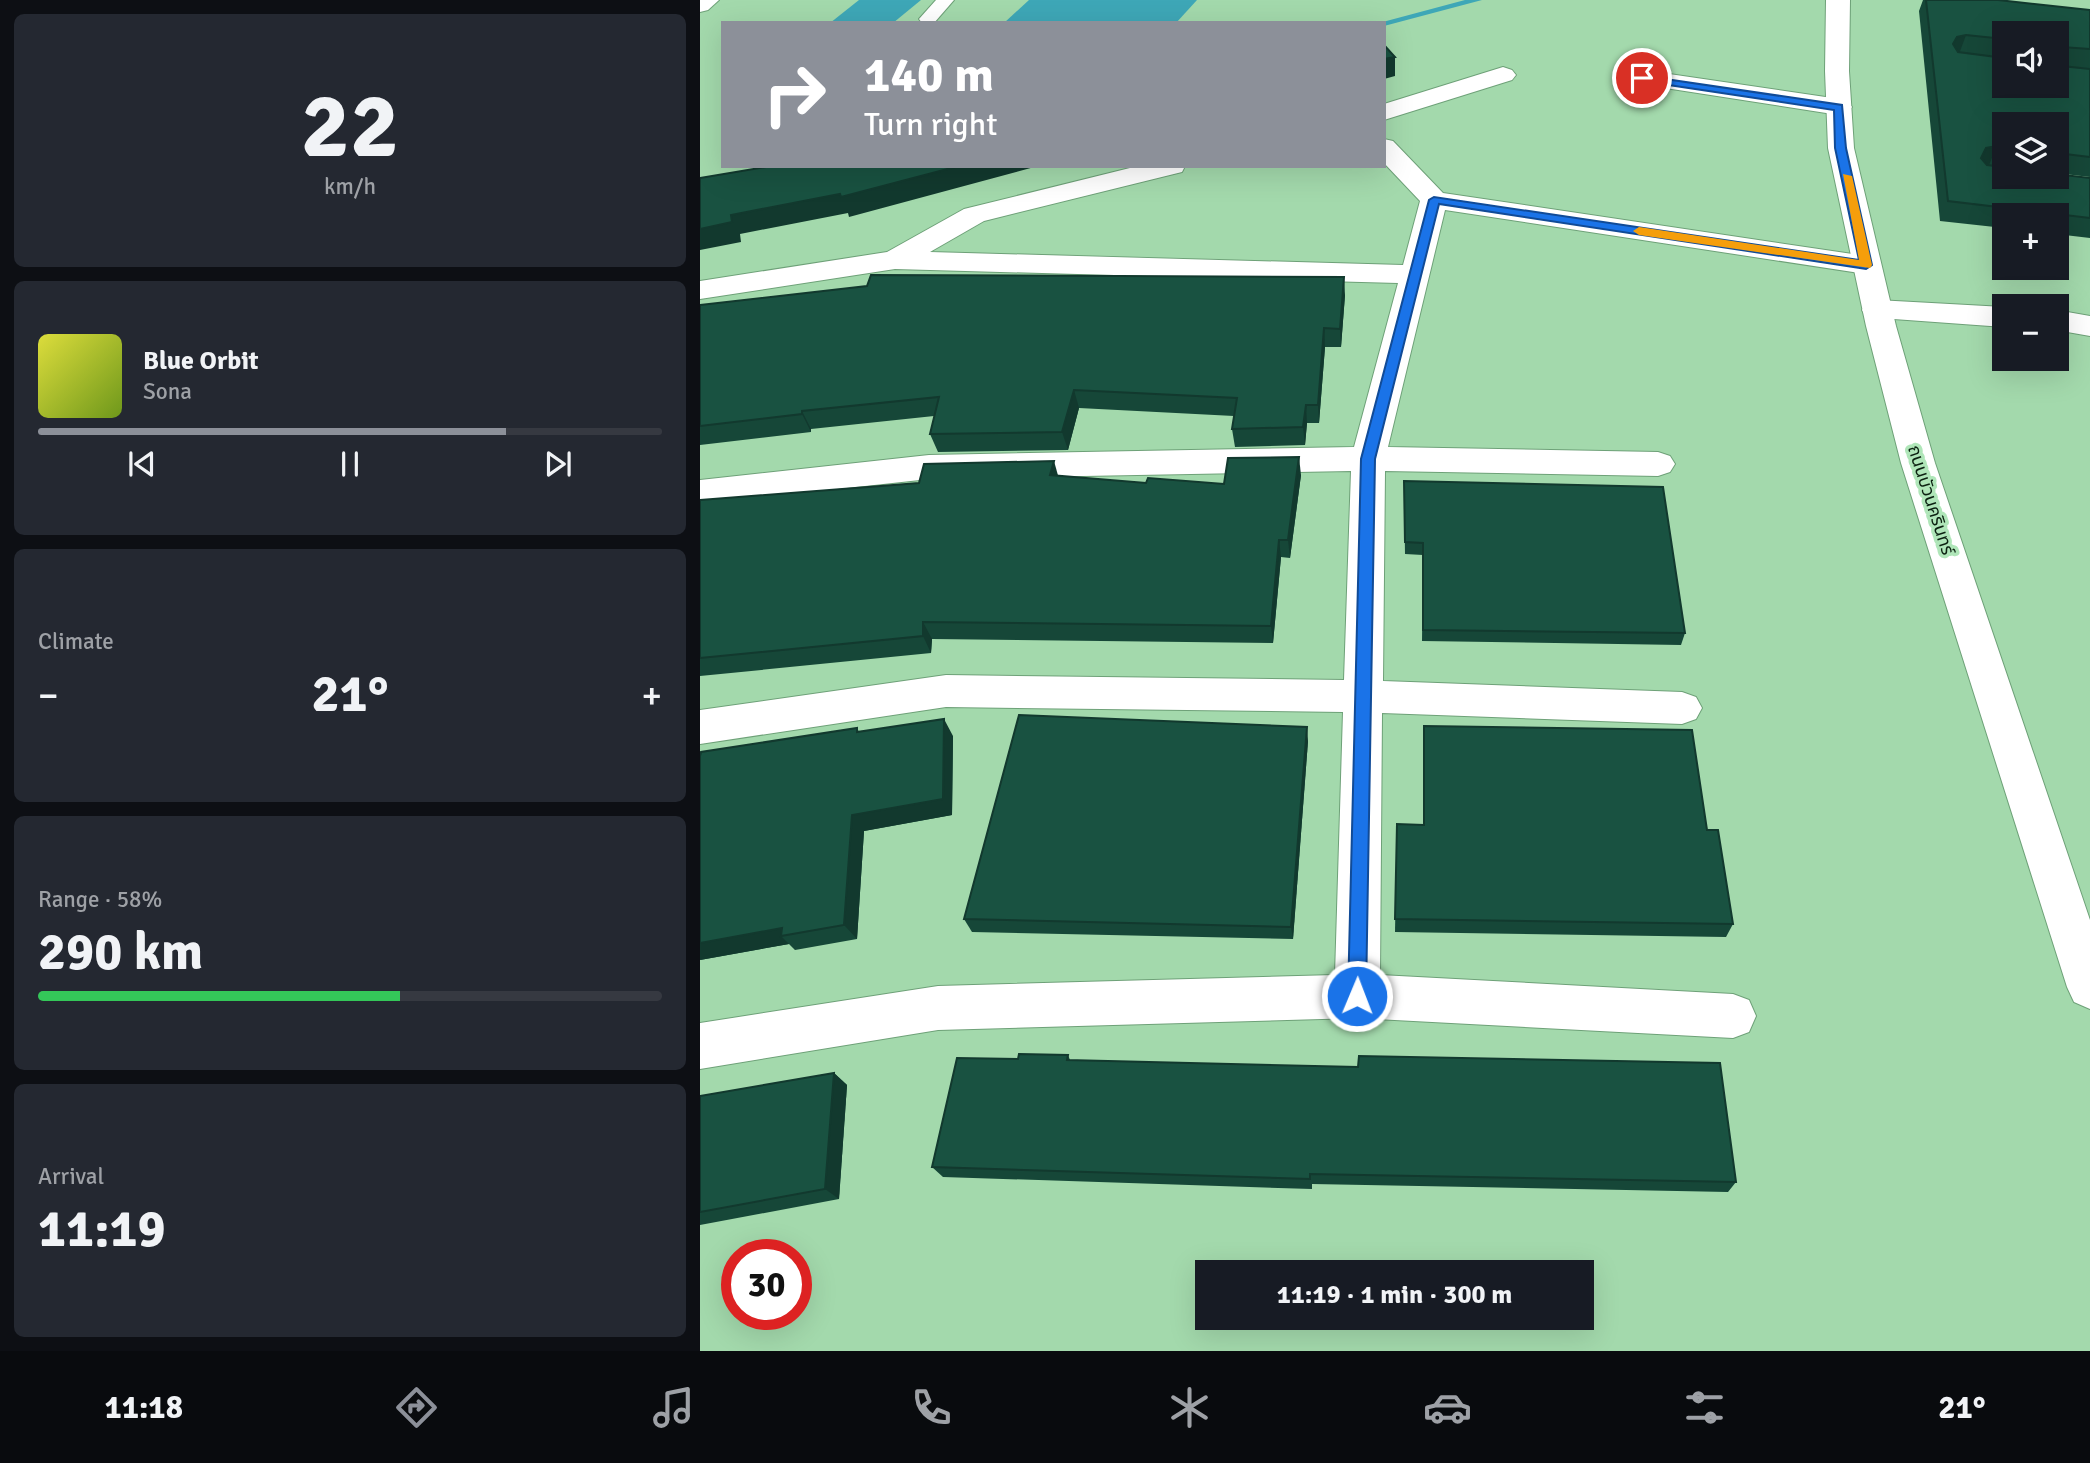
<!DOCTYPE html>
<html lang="en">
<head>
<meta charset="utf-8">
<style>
  :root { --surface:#171b24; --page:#242831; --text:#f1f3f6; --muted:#9ea1a6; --line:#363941; --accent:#8c9099 }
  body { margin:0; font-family:Signika,"Noto Sans Thai",sans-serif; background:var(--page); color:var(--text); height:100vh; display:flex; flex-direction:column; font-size:26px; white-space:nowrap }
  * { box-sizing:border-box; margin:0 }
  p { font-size:23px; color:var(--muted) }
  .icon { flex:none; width:38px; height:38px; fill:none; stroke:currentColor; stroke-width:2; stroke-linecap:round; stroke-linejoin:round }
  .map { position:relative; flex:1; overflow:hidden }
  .details { display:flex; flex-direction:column; gap:14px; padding:14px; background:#0d0f14; width:700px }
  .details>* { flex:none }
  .guide { position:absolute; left:21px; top:21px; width:665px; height:147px; border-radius:0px; box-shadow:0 7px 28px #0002; background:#8c9099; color:#fff; overflow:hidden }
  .buttons { position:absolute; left:1292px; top:21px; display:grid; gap:14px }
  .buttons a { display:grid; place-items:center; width:77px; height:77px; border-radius:0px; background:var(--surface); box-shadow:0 7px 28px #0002; font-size:35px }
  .speed { position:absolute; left:21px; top:1239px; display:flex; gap:14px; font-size:35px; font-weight:700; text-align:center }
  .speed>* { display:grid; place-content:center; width:91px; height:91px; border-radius:50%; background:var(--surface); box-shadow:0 7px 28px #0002; line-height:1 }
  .speed .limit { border:10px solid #d22; background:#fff; color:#111 }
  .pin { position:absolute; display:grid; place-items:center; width:60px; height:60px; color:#fff; margin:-30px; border:4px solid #fff; border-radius:50%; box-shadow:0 2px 7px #0007 }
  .me { position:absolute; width:77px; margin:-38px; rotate:1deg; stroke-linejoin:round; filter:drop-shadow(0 0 5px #0008) }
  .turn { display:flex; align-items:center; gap:24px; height:147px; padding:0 28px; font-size:32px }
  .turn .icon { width:91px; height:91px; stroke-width:2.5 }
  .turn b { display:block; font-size:49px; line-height:60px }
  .big { font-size:52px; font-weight:700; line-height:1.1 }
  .details .widget { flex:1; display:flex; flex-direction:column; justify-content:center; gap:10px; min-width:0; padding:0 24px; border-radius:10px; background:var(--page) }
  .details .dial { align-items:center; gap:0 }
  .dial b { font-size:91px; line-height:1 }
  .song { display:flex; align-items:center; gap:21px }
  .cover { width:84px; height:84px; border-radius:10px; background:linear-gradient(135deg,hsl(60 70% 55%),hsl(80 70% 35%)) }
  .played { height:7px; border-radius:4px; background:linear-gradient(90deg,var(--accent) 75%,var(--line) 75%) }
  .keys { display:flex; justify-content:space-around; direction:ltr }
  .heat { display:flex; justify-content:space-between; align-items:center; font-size:38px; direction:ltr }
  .charge { height:10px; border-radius:5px; background:linear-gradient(90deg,#34c759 58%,var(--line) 0) }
  .trip { position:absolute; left:495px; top:1260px; width:399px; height:70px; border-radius:0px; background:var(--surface); box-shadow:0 7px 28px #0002; font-weight:700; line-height:70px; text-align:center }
  .tab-bar { display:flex; height:112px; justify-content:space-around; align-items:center; background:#090b0e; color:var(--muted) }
  .tab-bar .icon { width:49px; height:49px }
  .tab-bar .selected { color:var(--accent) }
  .tab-bar b { font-size:32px; color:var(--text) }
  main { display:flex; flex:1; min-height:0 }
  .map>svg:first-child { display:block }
</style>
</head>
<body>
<main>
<section class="details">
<div class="widget dial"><b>22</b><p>km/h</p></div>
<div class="widget">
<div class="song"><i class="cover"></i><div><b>Blue Orbit</b><p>Sona</p></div></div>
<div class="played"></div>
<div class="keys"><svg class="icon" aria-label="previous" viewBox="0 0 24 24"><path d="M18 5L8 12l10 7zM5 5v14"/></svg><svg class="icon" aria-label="pause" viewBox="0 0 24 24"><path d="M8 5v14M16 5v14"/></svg><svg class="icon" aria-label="next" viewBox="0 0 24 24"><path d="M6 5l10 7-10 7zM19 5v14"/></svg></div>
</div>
<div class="widget"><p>Climate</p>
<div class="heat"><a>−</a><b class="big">21°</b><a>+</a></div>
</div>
<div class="widget"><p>Range · 58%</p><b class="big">290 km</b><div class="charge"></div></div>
<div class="widget"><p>Arrival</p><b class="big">11:19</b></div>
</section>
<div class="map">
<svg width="1390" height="1351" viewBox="0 0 1390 1351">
  <rect width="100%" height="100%" fill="#a3d9ac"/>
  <g fill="#3ea7b7">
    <polygon points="159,0 221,0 193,23 130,23"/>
    <polygon points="329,0 497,0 476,23 304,23"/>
  </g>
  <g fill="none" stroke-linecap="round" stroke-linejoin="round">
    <polygon fill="#3ea7b7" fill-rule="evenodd" points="765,0 782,0 684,26 684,23 679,23"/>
    <g stroke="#6ea178" stroke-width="2">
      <polygon id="service" points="236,0 254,0 234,23 222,23 219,19"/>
    </g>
    <g stroke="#6ea178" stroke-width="2">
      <g id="minor">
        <polygon points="0,0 19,0 8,10 0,12"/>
        <polygon points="803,67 812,70 816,75 812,80 684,120 684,104"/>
        <polygon points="942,70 1139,99 1148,102 1152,107 1148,112 1139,115 933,83 929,78 933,73"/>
        <polygon points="684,139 693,141 743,193 1166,256 1176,259 1181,265 1176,271 1166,274 745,210 688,447 958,452 970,456 975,464 970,472 958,476 685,471 683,681 982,692 996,697 1002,708 996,719 982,724 682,713 680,975 1033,994 1049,1000 1056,1016 1049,1032 1033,1038 657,1018 238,1030 0,1069 0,1023 238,986 635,975 643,712 246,707 0,744 0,710 246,675 644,680 651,471 229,479 0,504 0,480 229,455 654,447 698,283 195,269 0,299 0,281 187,252 264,209 438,166 485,166 482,172 284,221 230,252 703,265 720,201 684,163"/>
        <polygon points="1177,300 1304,307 1304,327 1166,317 1162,310 1166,303"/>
        <polygon points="1356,310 1390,316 1390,336 1356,330"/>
      </g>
    </g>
    <g stroke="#6ea178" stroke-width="2">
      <polygon id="tertiary" points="1126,0 1150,0 1149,71 1154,148 1196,326 1235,463 1390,920 1390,1009 1374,1002 1367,987 1201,463 1166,326 1128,148 1125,71"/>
    </g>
    <use href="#service" fill="#fff" fill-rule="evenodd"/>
    <use href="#minor" fill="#fff" fill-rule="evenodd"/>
    <use href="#tertiary" fill="#fff" fill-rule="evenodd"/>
  </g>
  <g fill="#164738" fill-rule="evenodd">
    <path d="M1223,0H1298L1390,10V177L1356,173V124H1304V177L1390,178V238L1356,234V215H1304V228L1240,221L1219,11ZM1304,33H1356L1304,86Z"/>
    <polygon points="645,295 641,347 625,347 619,423 607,423 605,445 535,447 532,429 534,416 379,408 368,450 238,452 230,434 234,416 111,429 111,432 0,445 0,305"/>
    <polygon points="601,475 590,558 581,557 573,643 232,639 231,653 0,676 0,500 358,476 446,483 524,484"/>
    <polygon points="704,481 985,633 981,645 722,641 723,555 705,554"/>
    <polygon points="157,728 159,732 253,736 252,815 164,831 157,939 95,950 89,944 0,960"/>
    <polygon points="608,741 593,939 272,932 264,919"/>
    <polygon points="697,824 1007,830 1033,924 1026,937 695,932"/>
    <polygon points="368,1055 370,1060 1036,1182 1028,1192 612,1184 612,1189 243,1177 232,1167 318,1059"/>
    <polygon points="134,1073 147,1085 139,1199 0,1225 0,1096"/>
  </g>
  <g fill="#12392e">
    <polygon points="1266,35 1259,54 1253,44 1257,37"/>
    <polygon points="695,57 695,76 684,79 684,59"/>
    <polygon points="1297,146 1289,165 1278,167 1281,158 1286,148"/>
    <polygon points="259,166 338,166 149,217 148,213 40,234 41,242 0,250 0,229 31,215"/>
    <polygon points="644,277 645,295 641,347 640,329"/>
    <polygon points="624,328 625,347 619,423 618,405"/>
    <polygon points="374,390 379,408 368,450 362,432"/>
    <polygon points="606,405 607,423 605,445 603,427"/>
    <polygon points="102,411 111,429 111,432 102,414"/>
    <polygon points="599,457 601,475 590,558 588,540"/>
    <polygon points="354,461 359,479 350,475"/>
    <polygon points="579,540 581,557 573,643 571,626"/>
    <polygon points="223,622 232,639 231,653 223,636"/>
    <polygon points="244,719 253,736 252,815 164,831 157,939 144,925 152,815"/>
    <polygon points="607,727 608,741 593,939 591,927"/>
    <polygon points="82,928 81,936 89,944 0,960 0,943"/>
    <polygon points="134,1073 147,1085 139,1199 125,1189"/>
  </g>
  <g fill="#195241" stroke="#12392e" stroke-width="2" fill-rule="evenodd">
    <path d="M1226,0H1298L1390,10V49L1362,47V66L1390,69V157L1365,154H1356V124H1304V147L1297,146L1286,148L1281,158L1287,165L1304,167V177H1356V174L1390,178V218L1248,201ZM1304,33H1356V86H1304V58L1258,52L1253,44L1257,37L1266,35L1304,39Z"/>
    <polygon points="684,45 695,57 684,59"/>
    <polygon points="72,166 259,166 141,197 140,194 31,215 32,222 0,229 0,178"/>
    <polygon points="171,275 644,277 640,329 624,328 618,405 606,405 603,427 532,429 537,398 374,390 362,432 230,434 239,397 102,411 102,414 0,426 0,305 167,286"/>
    <polygon points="599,457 588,540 579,540 571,626 223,622 223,636 0,658 0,500 219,483 224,464 354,461 350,475 446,483 448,478 524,484 528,458"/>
    <polygon points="704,481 963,487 985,633 723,630 723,543 705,542"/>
    <polygon points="319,715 607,727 591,927 264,919"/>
    <polygon points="244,719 243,799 152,815 144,925 81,936 82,928 0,943 0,756 1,752 157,728 157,732"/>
    <polygon points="724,726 992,730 1007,830 1018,830 1033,924 695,919 697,824 724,825"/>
    <polygon points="319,1054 368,1055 367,1060 658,1067 659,1056 1020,1063 1036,1182 610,1174 610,1179 232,1167 257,1058 318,1059"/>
    <polygon points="134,1073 125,1189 0,1212 0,1096"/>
  </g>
  <polygon fill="#1a73e8" stroke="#114b97" stroke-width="2" points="938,75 1142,105 1146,148 1172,265 1166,269 739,204 675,459 666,996 664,1003 657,1006 650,1003 648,996 661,459 729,200 734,197 1159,260 1135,148 1134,110 942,81 937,78"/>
  <polygon fill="#f59e0b" points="1143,174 1152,176 1172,265 1170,268 939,235 933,231 939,227 1159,260"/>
  <g text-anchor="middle" stroke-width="7" stroke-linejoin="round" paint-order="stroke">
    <g font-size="18" fill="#0c2111" stroke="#b0e6b9">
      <text transform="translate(1231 500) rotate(72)" y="6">ถนนบัวนครินทร์</text>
    </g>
  </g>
</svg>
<div class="buttons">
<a><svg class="icon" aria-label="sound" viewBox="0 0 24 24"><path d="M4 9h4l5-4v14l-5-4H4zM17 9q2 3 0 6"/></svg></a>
<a><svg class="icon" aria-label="layers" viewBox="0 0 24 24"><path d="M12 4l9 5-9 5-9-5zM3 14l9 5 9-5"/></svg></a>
<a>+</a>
<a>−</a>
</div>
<div class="speed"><div class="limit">30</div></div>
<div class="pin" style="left:942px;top:78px;background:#d93025"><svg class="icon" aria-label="arrive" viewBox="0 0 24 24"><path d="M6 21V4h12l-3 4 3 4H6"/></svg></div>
<svg class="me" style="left:657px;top:996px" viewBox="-20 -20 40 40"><circle r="17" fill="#1a73e8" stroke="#fff" stroke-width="3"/><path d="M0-11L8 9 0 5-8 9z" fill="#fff"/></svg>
<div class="trip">11:19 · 1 min · 300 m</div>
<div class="guide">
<div class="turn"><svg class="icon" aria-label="right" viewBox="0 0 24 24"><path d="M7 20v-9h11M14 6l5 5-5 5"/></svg><div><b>140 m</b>Turn right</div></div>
</div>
</div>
</main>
<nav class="tab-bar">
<b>11:18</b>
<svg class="icon selected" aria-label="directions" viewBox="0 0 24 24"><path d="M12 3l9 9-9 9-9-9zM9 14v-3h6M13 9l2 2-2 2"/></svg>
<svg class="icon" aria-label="music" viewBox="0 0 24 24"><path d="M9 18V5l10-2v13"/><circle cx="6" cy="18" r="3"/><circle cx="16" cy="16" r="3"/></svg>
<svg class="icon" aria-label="phone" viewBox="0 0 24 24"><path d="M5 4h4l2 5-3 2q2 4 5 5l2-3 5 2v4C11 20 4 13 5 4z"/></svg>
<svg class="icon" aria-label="climate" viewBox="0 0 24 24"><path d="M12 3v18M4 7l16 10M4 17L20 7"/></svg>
<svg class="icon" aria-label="car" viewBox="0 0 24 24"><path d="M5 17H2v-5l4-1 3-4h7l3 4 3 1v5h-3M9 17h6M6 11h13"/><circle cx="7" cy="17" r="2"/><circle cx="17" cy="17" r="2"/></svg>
<svg class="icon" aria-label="filters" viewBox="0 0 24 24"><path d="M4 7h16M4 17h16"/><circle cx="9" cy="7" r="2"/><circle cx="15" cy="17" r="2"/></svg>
<b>21°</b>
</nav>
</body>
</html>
